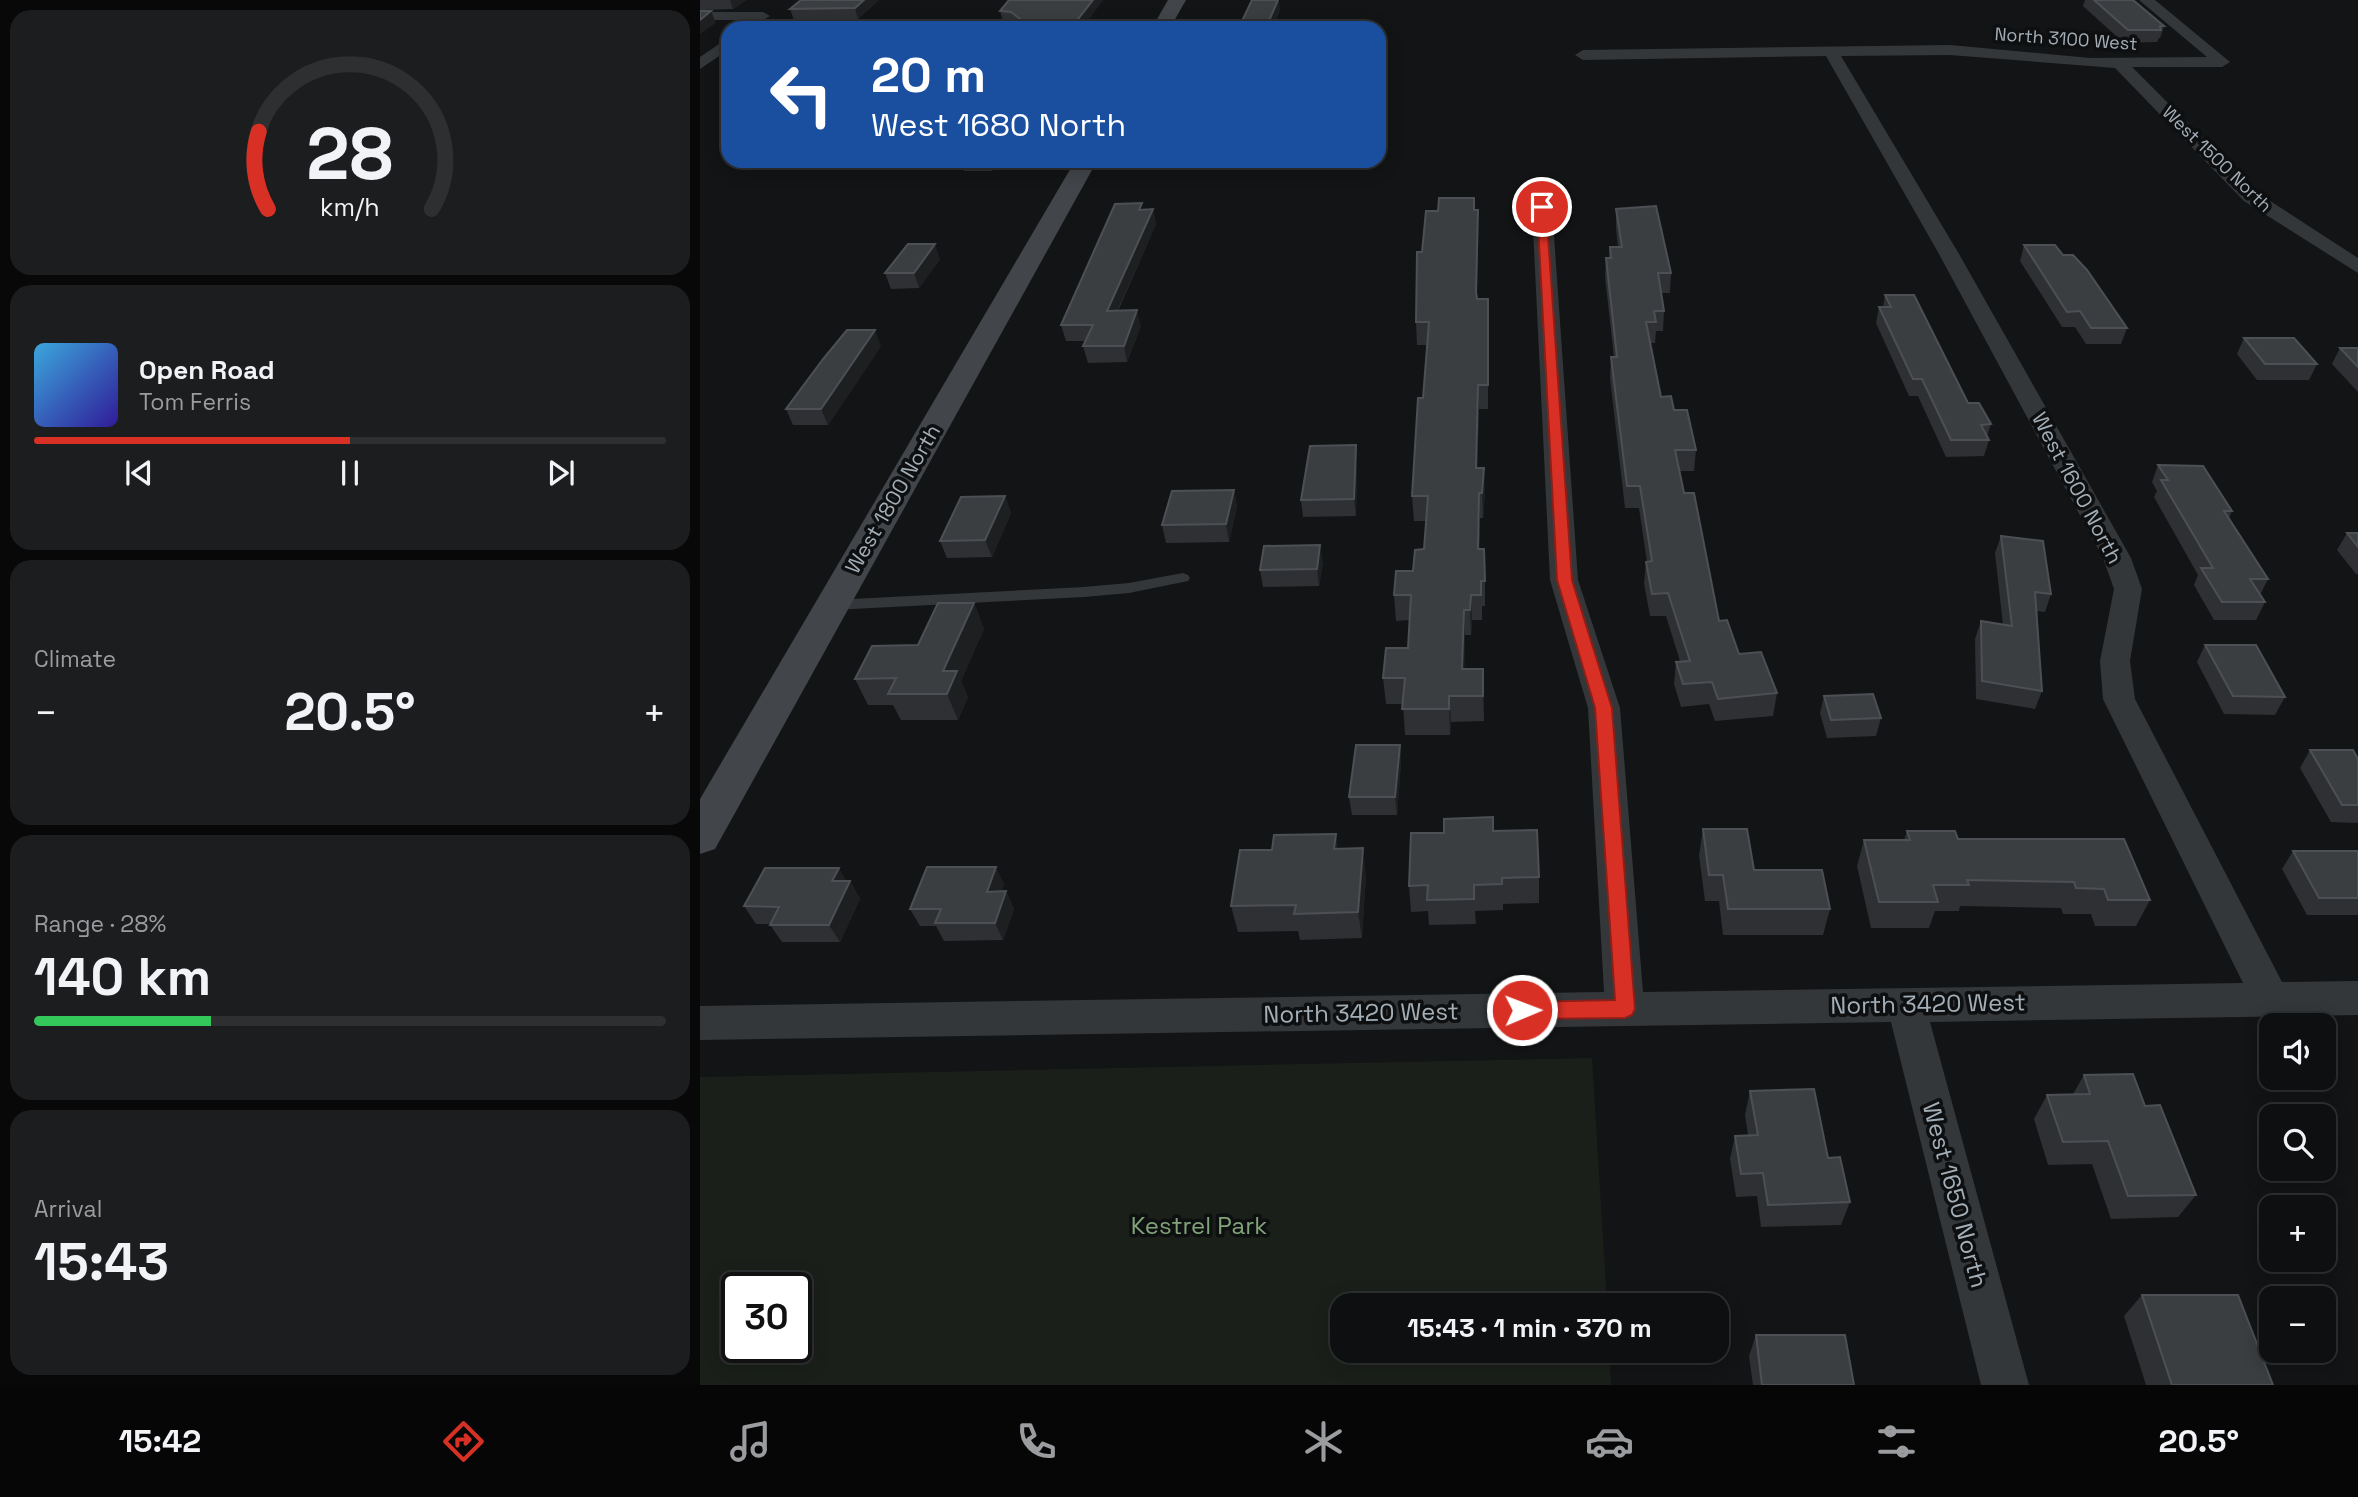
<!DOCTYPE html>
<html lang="en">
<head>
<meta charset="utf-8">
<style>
  :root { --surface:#0e0f10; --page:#1c1d1e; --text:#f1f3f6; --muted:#9b9c9f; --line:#2e2f30; --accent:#d93025 }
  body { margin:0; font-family:"Space Grotesk",sans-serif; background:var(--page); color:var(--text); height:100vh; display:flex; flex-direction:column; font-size:26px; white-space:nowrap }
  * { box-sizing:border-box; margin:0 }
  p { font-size:23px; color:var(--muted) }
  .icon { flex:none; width:38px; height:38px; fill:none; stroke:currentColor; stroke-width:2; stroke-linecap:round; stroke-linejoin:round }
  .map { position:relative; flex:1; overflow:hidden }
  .sheet { display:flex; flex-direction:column; gap:10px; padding:10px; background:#080809; width:700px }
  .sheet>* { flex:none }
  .hud { position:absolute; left:21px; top:21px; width:665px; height:147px; border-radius:21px; box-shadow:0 4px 18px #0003,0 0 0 2px var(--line); background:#1a4fa0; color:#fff; overflow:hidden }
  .fabs { position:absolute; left:1559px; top:1013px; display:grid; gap:14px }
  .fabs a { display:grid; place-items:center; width:77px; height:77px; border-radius:14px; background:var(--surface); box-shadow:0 4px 18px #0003,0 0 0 2px var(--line); font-size:35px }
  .speed { position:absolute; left:21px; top:1272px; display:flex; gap:14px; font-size:35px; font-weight:700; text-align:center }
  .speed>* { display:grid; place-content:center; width:91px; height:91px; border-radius:50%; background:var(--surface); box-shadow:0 4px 18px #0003,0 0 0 2px var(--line); line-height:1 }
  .speed .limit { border:4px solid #111; border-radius:10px; background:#fff; color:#111 }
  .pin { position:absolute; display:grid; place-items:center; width:60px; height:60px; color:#fff; margin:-30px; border:4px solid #fff; border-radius:50%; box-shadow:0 2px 7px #0007 }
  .me { position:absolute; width:77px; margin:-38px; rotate:89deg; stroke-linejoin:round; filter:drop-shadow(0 0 5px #0008) }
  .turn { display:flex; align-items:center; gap:24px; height:147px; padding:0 35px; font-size:32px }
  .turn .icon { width:91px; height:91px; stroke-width:2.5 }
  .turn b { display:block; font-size:49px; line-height:60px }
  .big { font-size:52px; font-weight:700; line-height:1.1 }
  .sheet .tile { flex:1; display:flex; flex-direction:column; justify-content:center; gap:10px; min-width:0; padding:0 24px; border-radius:21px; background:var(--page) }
  .sheet .dial { align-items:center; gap:0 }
  .dial svg { height:182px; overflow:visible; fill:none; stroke:var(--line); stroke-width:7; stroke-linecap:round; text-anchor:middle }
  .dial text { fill:var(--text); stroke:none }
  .song { display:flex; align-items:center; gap:21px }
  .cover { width:84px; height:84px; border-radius:10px; background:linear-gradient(135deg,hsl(200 70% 55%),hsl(250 70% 35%)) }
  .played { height:7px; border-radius:4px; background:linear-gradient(90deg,var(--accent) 50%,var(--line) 50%) }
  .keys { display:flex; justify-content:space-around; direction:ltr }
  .heat { display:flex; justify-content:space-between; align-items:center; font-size:38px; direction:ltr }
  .charge { height:10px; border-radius:5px; background:linear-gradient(90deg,#34c759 28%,var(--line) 0) }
  .trip { position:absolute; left:630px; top:1293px; width:399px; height:70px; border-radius:21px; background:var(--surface); box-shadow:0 4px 18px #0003,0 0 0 2px var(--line); font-weight:700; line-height:70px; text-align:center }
  .dock { display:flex; height:112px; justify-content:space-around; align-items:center; background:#060606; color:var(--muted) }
  .dock .icon { width:49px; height:49px }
  .dock .current { color:var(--accent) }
  .dock b { font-size:32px; color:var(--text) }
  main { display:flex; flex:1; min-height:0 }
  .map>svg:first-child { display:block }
</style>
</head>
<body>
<main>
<section class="sheet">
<div class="tile dial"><svg viewBox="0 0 100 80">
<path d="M14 69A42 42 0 1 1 86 69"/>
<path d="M14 69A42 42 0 0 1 10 35" stroke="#d93025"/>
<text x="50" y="56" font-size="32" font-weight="700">28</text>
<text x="50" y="72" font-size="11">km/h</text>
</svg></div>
<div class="tile">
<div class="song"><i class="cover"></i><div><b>Open Road</b><p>Tom Ferris</p></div></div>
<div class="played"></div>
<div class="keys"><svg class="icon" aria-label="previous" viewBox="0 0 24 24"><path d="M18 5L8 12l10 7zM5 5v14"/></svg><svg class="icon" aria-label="pause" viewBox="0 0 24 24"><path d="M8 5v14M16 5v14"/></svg><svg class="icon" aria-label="next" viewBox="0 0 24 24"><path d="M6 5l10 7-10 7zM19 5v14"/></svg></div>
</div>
<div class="tile"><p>Climate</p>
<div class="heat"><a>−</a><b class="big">20.5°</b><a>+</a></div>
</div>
<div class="tile"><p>Range · 28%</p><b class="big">140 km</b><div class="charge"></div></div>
<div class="tile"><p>Arrival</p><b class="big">15:43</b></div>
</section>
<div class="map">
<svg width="1658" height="1385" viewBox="0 0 1658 1385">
  <rect width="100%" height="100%" fill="#131415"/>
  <path fill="#1a2019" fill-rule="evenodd" d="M892,1058L907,1305L642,1306V1351H909L911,1385H0V1077ZM37,1288H96V1348H37Z"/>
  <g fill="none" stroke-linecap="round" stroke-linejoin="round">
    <g fill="#34373a" fill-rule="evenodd">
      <polygon points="303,24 306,28 298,28 300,24"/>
      <polygon points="483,573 488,575 490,578 488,581 429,593 384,597 133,610 126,605 133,600 384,587 429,583"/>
    </g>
    <g fill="#34373a" fill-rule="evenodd">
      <polygon points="1439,0 1455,0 1530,62 1522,67 1432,67 1558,193 1658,258 1658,273 1544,201 1415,68 1250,55 1141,56 1259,254 1431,558 1442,589 1430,661 1435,699 1582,982 1658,981 1658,1015 1230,1022 1329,1385 1281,1385 1191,1022 0,1040 0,1006 904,992 888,708 850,580 832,207 842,201 852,207 878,580 920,708 943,992 1543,983 1403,699 1400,661 1414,589 1403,558 1239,254 1126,56 883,60 875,55 883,50 1250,45 1390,58 1507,57"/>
      <polygon points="0,12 63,12 70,16 63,20 0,20"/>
      <polygon points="28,38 28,50 0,69 0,57"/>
    </g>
    <g fill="#42464a" fill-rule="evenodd">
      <polygon points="468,0 486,0 470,28 452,28"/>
      <polygon points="375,161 397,161 15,849 0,854 0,799"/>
    </g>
  </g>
  <g fill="#2f3033">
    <polygon points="0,0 46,0 33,9 0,10"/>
    <polygon points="179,0 158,19 94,20 90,9"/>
    <polygon points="309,0 403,0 382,28 321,28 314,22 303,21 300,11"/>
    <polygon points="1385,0 1433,0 1464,26 1460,38 1459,38 1457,42 1424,43 1383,6"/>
    <polygon points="580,10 573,28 542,28 541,23"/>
    <polygon points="261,161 299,161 292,171 264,171"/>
    <polygon points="435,161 470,161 467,168 437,169"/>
    <polygon points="453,209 456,224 418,311 441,326 427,362 388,363 383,346 386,341 366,341 361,325 443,210"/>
    <polygon points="916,209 971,273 970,293 961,293 964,311 963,331 956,331 955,343 950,343 961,397 974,410 996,450 994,471 980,471 984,493 1019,621 1039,654 1077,693 1073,716 1015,721 1009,704 981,707 974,684 976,662 980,661 966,616 950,616 944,584 946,562 947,562 939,508 925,508 910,378 911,357 914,357 905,277 906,258 909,258 910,247 918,247 916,228"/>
    <polygon points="774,210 778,210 778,232 777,297 777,299 788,299 788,409 779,409 777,468 785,492 783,518 780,518 779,549 785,574 785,606 782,606 782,620 772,620 771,635 765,635 764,669 784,694 784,721 751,722 750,735 705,735 703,704 686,704 683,678 708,648 710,620 696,621 694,595 713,571 724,549 726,521 714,521 712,496 723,398 727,345 717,345 716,322 722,252"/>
    <polygon points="1324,245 1363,255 1427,328 1421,344 1386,344 1375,327 1362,327 1320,261"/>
    <polygon points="240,259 219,288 191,289 185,273"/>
    <polygon points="1185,295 1268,403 1291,424 1287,436 1289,440 1284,456 1246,457 1218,396 1209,396 1176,323 1179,307 1183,307"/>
    <polygon points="1544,338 1617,364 1609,380 1557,380 1537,354"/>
    <polygon points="181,346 128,425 93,425 86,409"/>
    <polygon points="1640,348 1658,348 1658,392 1632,364"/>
    <polygon points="656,445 657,461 656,516 603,517 601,500"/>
    <polygon points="1458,465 1532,511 1529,519 1568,579 1560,595 1565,602 1556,620 1514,620 1494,585 1498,575 1454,497 1457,491 1452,482"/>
    <polygon points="534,490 537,507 529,542 466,543 462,525"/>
    <polygon points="305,496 311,513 292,557 247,558 240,541"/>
    <polygon points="1647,533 1658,533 1658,574 1656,574 1637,550"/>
    <polygon points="1301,536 1351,594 1345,612 1336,611 1342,691 1335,709 1276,699 1275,639 1281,621 1303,625 1295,553"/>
    <polygon points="623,562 619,586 563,587 560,570"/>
    <polygon points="274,603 284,629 261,681 268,697 258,720 201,720 193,705 168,705 155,679 218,645"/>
    <polygon points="1505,645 1585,697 1575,715 1524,714 1497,662"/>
    <polygon points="1124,696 1181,718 1176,736 1127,738 1120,713"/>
    <polygon points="700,745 701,762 697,815 652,815 649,797"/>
    <polygon points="1610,750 1658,759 1658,823 1631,822 1600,768"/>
    <polygon points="1003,829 1054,870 1130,909 1123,935 1023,935 1019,901 1005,901 999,855"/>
    <polygon points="793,831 839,877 839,903 803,904 803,910 775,911 776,924 729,925 728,911 711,912 709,886"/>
    <polygon points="1207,831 1258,839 1450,900 1436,926 1395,926 1391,914 1363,914 1361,908 1260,906 1259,911 1235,911 1229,928 1171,928 1157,866 1164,840 1204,840"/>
    <polygon points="639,849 666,874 662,938 600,940 598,931 538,932 531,906"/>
    <polygon points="1593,851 1658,851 1658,915 1607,915 1582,869"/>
    <polygon points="147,881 150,881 160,899 140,942 82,942 70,925 71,924 56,924 44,906"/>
    <polygon points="304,884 301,892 306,891 314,909 303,940 244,941 236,926 220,926 210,909"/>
    <polygon points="1384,1075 1445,1106 1496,1195 1478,1217 1411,1219 1392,1164 1348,1165 1334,1119 1347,1095 1373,1094"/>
    <polygon points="1050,1091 1128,1158 1150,1202 1141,1225 1061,1227 1057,1196 1036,1197 1030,1159 1035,1136 1048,1135 1045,1115"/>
    <polygon points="1442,1295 1573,1385 1446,1385 1424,1316"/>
    <polygon points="1056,1335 1154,1385 1053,1385 1049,1356"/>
  </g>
  <g fill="#1e1f21">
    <polygon points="30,0 46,0 33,9"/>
    <polygon points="164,0 179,0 158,19 155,8"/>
    <polygon points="393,0 403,0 382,28 371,28"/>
    <polygon points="578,0 579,0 580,10 573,28 569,28 568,23"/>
    <polygon points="11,11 16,23 0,34 0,20"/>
    <polygon points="289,161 299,161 292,171"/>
    <polygon points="466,161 470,161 467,168"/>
    <polygon points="453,209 456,224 410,327 407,311"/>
    <polygon points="778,210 778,232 776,314 776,292"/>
    <polygon points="235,244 240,259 219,288 214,273"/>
    <polygon points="788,299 789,322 788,409"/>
    <polygon points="437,310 441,326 427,362 424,346"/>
    <polygon points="175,330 181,346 128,425 121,409"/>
    <polygon points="778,385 779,409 777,492 776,468"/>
    <polygon points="656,445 657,461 656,516 654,499"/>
    <polygon points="784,468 785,492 783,518 782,493"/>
    <polygon points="534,490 537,507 529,542 526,524"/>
    <polygon points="779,493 780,518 779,574 778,549"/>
    <polygon points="305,496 311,513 292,557 285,540"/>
    <polygon points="620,545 623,562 619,586 617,569"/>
    <polygon points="771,595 772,620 771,635 770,610"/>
    <polygon points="274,603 284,629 261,681 268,697 258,720 247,694 243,671"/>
    <polygon points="764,610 765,635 764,695 762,669"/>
    <polygon points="783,669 784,694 784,721 783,696"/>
    <polygon points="749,696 751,722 750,735 749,709"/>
    <polygon points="700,745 701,762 697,815 695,797"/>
    <polygon points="636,834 640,860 634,849"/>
    <polygon points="663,848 666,874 662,938 658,912"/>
    <polygon points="296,867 304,884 295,909 287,892"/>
    <polygon points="139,868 148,884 150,881 160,899 140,942 129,925 132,881"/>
    <polygon points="306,891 314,909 303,940 295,923"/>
  </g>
  <g fill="#3b3e41" stroke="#4c5054" stroke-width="2">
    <polygon points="101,0 164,0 155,8 90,9"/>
    <polygon points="309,0 393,0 371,28 332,28 311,12 300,11"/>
    <polygon points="552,0 578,0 568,23 541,23"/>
    <polygon points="1394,0 1433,0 1464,26 1460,26 1461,30 1428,30"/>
    <polygon points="0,11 11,11 0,20"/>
    <polygon points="739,198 774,198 774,210 778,210 776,292 777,299 788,299 788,385 778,385 776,468 784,468 782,493 779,493 778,549 784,549 785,581 781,581 781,595 771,595 770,610 764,610 762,669 783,669 783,696 749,696 749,709 702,709 705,678 683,678 686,648 708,648 711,595 694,595 696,571 713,571 715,550 724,549 728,496 712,496 718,398 723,398 729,322 716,322 717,252 722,252 726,211 738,211"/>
    <polygon points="442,203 439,210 453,209 407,311 437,310 424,346 383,346 393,325 361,325 415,204"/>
    <polygon points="956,206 971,273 958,273 964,311 954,311 956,322 946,322 961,397 971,396 974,410 987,410 996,450 975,450 984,493 994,493 1019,621 1027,620 1039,654 1061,652 1077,693 1018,699 1012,682 983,684 976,662 990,661 968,593 952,594 946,562 952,561 940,486 927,486 911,357 917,357 906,258 911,258 910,247 922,247 916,209"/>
    <polygon points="208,244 235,244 214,273 185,273"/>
    <polygon points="1324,245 1355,245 1363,255 1373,255 1387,270 1427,328 1391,328 1380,311 1367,312"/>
    <polygon points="1185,295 1214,295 1268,403 1279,403 1291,424 1281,425 1289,440 1251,440 1222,379 1213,379 1179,307 1191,307"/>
    <polygon points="147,330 175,330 121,409 86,409 123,359"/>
    <polygon points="1544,338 1594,338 1617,364 1565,364"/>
    <polygon points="1640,348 1658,348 1658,367"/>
    <polygon points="656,445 654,499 601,500 610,446"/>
    <polygon points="1458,465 1503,466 1532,511 1524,511 1568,579 1550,579 1565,602 1522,602 1501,568 1513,568 1461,480 1468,480"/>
    <polygon points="534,490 526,524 462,525 472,491"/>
    <polygon points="305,496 285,540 240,541 261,497"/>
    <polygon points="1647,533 1658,533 1658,547"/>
    <polygon points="1301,536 1343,541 1351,594 1335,592 1342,691 1282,681 1281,621 1312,626"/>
    <polygon points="620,545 617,569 560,570 564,546"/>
    <polygon points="238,603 274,603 243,671 257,671 247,694 188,694 196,678 155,679 172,646 218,645"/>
    <polygon points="1505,645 1556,645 1585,697 1533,696"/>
    <polygon points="1173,694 1181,718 1131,720 1124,696"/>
    <polygon points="656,745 700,745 695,797 649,797"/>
    <polygon points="1610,750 1653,750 1658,759 1658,805 1642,805"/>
    <polygon points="793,817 793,831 837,830 839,877 802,878 802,884 774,885 774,899 727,900 728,885 709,886 711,833 744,833 744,819"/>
    <polygon points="1003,829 1047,829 1054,870 1122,870 1130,909 1028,909 1023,875 1009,875"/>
    <polygon points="1207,831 1255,831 1258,839 1424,839 1450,900 1408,900 1404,889 1376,888 1374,882 1267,880 1269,885 1233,885 1238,902 1179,902 1164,840 1210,840"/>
    <polygon points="636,834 634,849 663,848 658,912 594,914 596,905 531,906 540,850 572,850 574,835"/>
    <polygon points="1593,851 1658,851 1658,898 1619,898"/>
    <polygon points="227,867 296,867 287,892 306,891 295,923 235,923 241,909 210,909"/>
    <polygon points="65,868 139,868 132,881 150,881 129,925 70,925 79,907 44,906"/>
    <polygon points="1433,1074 1445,1106 1460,1105 1496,1195 1428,1196 1408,1141 1363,1142 1347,1095 1390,1094 1384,1075"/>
    <polygon points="1114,1089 1128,1158 1140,1157 1150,1202 1068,1205 1063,1173 1041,1174 1035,1136 1058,1135 1050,1091"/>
    <polygon points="1442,1295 1538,1295 1573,1385 1472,1385"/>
    <polygon points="1056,1335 1145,1335 1154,1385 1062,1385"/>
  </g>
  <polygon fill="#d93025" stroke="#8d1f18" stroke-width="2" points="842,204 846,207 872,580 912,708 935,1009 932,1015 925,1018 822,1019 815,1017 812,1010 815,1004 822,1002 915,1000 895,708 857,580 837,207"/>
  <g text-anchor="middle" stroke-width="7" stroke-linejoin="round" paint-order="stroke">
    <g font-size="18" fill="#a3aeb7" stroke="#0e0f10">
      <text transform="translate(1366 39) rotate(4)" y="6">North 3100 West</text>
      <text transform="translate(1517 159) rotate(44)" y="6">West 1500 North</text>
    </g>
    <g font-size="21" fill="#a3aeb7" stroke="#0e0f10">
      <text transform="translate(1377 488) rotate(62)" y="7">West 1600 North</text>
      <text transform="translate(193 499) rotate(-60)" y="7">West 1800 North</text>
    </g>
    <g font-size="24" fill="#a3aeb7" stroke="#0e0f10">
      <text transform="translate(1228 1004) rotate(-1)" y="8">North 3420 West</text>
      <text transform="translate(661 1013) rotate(-1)" y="8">North 3420 West</text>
      <text transform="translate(1255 1195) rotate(75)" y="8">West 1650 North</text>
    </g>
    <g font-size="24" fill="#81a379" stroke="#0e0f10">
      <text x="499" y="1234">Kestrel Park</text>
    </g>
  </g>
</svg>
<div class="fabs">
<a><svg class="icon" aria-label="sound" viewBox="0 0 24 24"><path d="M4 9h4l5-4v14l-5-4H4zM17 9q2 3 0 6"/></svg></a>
<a><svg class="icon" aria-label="search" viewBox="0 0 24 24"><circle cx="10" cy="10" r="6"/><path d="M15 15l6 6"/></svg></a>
<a>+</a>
<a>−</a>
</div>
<div class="speed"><div class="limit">30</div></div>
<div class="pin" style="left:842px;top:207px;background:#d93025"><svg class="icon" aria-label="arrive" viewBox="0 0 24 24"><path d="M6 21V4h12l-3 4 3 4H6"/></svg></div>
<svg class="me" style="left:822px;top:1010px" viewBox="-20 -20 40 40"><circle r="17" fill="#d93025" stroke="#fff" stroke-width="3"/><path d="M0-11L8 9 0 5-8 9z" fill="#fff"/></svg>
<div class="trip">15:43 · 1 min · 370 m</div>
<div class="hud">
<div class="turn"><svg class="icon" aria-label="left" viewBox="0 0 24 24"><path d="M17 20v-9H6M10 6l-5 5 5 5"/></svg><div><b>20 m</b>West 1680 North</div></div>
</div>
</div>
</main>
<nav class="dock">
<b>15:42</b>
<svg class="icon current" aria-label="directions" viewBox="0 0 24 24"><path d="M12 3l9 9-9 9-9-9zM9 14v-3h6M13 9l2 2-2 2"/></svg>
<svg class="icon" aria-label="music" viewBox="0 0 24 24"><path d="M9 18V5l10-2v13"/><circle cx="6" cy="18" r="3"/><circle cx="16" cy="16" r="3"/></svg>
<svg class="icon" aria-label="phone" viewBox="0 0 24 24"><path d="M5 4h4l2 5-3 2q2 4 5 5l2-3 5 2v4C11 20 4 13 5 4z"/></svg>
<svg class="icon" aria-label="climate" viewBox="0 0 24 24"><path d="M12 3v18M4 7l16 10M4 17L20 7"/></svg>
<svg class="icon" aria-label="car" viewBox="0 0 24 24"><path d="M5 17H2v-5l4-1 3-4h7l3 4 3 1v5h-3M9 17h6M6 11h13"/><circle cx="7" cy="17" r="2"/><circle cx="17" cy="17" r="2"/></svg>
<svg class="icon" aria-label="filters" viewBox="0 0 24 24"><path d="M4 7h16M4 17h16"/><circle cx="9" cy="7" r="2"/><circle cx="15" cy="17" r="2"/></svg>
<b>20.5°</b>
</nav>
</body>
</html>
